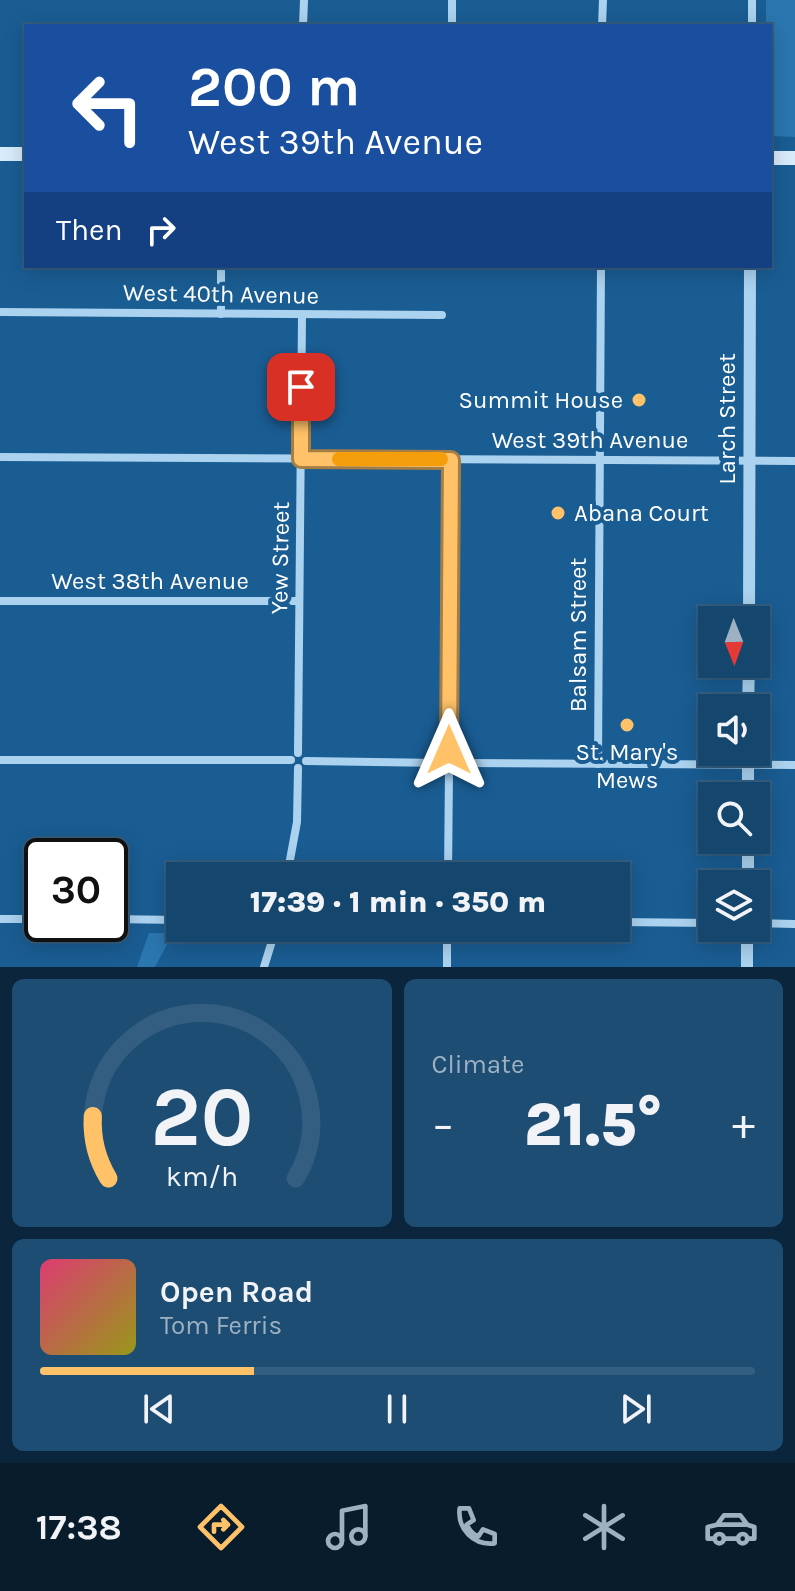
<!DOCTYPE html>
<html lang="en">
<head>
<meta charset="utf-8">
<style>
  :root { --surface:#14466e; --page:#1d4d73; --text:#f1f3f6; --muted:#9db1c2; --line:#335e81; --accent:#ffc269 }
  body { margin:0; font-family:Karla,sans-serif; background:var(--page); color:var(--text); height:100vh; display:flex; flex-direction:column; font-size:30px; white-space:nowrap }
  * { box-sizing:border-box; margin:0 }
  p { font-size:26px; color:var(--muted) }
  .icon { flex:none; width:44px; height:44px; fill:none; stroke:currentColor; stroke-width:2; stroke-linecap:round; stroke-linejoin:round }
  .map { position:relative; height:967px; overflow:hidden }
  .panel { display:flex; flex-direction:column; gap:12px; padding:12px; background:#0b263c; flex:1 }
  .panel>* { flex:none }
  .hud { position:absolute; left:24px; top:24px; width:748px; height:244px; border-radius:0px; box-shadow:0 4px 20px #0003,0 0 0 2px var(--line); background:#1a4fa0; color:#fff; overflow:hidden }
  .needle { width:52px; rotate:179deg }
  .tools { position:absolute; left:698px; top:606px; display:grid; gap:16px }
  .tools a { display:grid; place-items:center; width:72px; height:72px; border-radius:0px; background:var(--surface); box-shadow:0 4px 20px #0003,0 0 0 2px var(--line); font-size:40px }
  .speed { position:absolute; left:24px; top:838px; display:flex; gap:16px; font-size:40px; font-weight:700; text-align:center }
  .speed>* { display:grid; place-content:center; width:104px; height:104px; border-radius:50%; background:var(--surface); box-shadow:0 4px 20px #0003,0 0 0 2px var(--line); line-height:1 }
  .speed .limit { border:4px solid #111; border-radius:12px; background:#fff; color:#111 }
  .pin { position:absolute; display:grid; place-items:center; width:68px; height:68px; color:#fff; margin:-34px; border-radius:16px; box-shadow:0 4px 12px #0006 }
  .me { position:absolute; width:88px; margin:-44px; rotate:0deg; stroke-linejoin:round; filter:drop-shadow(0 0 6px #0008) }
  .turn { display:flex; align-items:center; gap:28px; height:168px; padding:0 32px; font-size:36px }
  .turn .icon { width:104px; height:104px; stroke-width:2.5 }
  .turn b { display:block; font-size:56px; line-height:68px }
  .then { display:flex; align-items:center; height:76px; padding:0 32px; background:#0003; gap:16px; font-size:30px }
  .big { font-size:60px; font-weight:800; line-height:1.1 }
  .panel .card { flex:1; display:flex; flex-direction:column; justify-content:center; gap:12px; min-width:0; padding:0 28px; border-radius:12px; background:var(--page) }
  .panel .dial { align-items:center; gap:0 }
  .dial svg { height:208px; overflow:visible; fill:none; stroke:var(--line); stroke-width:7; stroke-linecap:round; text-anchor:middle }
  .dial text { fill:var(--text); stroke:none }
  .song { display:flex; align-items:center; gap:24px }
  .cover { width:96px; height:96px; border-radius:12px; background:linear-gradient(135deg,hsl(340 70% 55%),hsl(60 70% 35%)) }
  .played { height:8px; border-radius:4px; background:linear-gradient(90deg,var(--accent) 30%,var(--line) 30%) }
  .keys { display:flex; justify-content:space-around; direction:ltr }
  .heat { display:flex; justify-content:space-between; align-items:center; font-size:44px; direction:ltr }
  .panel .tiles { flex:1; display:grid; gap:12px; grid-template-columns:1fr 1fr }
  .card:last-child { grid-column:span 2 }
  .trip { position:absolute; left:166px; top:862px; width:464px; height:80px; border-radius:0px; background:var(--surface); box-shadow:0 4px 20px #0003,0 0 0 2px var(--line); font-weight:800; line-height:80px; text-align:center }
  .tabs { display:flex; height:128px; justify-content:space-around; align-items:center; background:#081c2c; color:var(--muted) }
  .tabs .icon { width:56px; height:56px }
  .tabs .active { color:var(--accent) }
  .tabs b { font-size:36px; color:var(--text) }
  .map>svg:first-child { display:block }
</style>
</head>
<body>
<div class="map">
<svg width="795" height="967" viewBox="0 0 795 967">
  <rect width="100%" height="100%" fill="#1a5d93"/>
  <g fill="#2a76af">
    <polygon points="766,0 795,0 795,137 770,136 770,26 766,26"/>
    <polygon points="149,933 173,933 155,967 137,967"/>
  </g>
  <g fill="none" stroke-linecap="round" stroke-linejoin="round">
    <g stroke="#abd2ef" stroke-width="8">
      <polyline points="303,26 304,0"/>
      <polyline points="452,26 452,0"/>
      <polyline points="602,26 603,0"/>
      <polyline points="752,26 752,0"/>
      <polyline points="0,312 442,315"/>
      <polyline points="221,314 221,266"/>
      <polyline points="0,457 795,461"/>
      <polyline points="0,601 299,601"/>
      <polyline points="298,753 302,316"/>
      <polyline points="449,755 451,460"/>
      <polyline points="0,760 291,760"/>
      <polyline points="306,761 441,763"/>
      <polyline points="457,763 795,765"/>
      <polyline points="598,764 601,266"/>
      <polyline points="287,876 297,822 298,768"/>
      <polyline points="448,876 449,771"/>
      <polyline points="0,919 42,919"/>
      <polyline points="110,919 180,920"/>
      <polyline points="616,922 712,923"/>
      <polyline points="756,923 795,924"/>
      <polyline points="264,967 276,928"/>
      <polyline points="447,967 447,928"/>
    </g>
    <g stroke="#abd2ef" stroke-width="12">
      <polyline points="749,620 750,266"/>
      <polyline points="748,708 749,664"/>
      <polyline points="748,796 748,752"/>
      <polyline points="748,884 748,840"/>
      <polyline points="747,967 747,928"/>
    </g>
    <g stroke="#d8ebfb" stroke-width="14">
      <polyline points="0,154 26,154"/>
      <polyline points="770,158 795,158"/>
    </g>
  </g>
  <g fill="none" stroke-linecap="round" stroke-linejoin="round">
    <g stroke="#a67e44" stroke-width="20">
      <polyline id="route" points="301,387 301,459 451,460 449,750"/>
    </g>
    <use href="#route" stroke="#ffc269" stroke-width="14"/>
    <polyline stroke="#f59e0b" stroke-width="14" points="339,459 441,459"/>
  </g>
  <g fill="#ffc269" stroke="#1a5d93" stroke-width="3">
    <circle cx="639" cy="400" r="8"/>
    <circle cx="558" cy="513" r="8"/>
    <circle cx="627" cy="725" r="8"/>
  </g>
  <g text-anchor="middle" stroke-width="8" stroke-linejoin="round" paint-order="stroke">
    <g font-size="24" fill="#fff" stroke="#1a5d93">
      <text transform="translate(221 294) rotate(1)" y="8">West 40th Avenue</text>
      <text transform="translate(727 419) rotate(-90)" y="8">Larch Street</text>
      <text x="590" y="448">West 39th Avenue</text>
      <text transform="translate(280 558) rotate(-89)" y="8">Yew Street</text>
      <text x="150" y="589">West 38th Avenue</text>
      <text transform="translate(578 635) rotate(-90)" y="8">Balsam Street</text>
    </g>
    <g font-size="24" fill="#fff" stroke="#1a5d93" text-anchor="end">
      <text x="623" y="408">Summit House</text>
      <text x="574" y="521" text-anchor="start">Abana Court</text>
      <text x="627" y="760" text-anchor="middle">St. Mary's<tspan x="627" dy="28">Mews</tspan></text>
    </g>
  </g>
</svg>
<div class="tools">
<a><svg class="needle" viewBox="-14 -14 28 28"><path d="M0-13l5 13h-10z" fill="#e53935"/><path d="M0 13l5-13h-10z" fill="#9db1c2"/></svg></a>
<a><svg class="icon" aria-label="sound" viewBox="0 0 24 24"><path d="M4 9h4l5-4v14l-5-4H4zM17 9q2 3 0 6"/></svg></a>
<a><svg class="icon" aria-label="search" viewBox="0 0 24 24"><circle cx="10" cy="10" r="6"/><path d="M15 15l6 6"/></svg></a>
<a><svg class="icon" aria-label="layers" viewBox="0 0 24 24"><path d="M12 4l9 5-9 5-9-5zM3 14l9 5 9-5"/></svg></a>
</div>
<div class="speed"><div class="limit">30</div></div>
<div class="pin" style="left:301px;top:387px;background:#d93025"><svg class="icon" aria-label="arrive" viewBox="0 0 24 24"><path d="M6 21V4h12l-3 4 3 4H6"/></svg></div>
<svg class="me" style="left:449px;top:750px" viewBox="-20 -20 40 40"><path d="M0-17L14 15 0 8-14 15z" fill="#ffc269" stroke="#fff" stroke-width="4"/></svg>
<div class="trip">17:39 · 1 min · 350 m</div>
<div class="hud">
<div class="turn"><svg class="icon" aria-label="left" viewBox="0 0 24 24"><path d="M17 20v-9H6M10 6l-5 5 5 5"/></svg><div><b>200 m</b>West 39th Avenue</div></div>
<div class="then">Then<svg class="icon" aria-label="right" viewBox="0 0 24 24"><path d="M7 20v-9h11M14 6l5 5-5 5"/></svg></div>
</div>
</div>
<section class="panel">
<div class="tiles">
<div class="card dial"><svg viewBox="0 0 100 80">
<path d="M14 69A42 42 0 1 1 86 69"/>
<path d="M14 69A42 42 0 0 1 8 45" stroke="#ffc269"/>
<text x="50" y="56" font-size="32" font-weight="700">20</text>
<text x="50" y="72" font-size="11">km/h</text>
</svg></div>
<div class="card"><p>Climate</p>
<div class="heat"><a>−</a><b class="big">21.5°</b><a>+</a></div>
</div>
<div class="card">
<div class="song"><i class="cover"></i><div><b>Open Road</b><p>Tom Ferris</p></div></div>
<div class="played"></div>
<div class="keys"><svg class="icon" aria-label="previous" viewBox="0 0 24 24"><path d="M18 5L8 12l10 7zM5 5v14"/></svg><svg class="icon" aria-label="pause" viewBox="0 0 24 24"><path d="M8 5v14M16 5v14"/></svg><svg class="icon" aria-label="next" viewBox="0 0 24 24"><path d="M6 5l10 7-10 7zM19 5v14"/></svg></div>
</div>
</div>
</section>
<nav class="tabs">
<b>17:38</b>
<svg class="icon active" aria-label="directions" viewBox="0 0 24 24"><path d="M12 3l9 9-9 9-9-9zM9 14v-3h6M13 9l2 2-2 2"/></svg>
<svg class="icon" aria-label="music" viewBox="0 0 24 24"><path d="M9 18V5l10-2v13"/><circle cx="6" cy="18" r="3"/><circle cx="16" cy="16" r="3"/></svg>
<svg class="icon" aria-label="phone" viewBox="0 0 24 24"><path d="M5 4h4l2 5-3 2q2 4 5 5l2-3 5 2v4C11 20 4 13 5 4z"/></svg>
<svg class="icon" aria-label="climate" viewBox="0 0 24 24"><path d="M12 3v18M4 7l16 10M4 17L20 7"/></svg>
<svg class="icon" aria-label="car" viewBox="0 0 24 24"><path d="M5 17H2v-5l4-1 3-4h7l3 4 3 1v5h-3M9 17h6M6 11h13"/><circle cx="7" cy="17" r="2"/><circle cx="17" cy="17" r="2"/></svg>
</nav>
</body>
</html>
